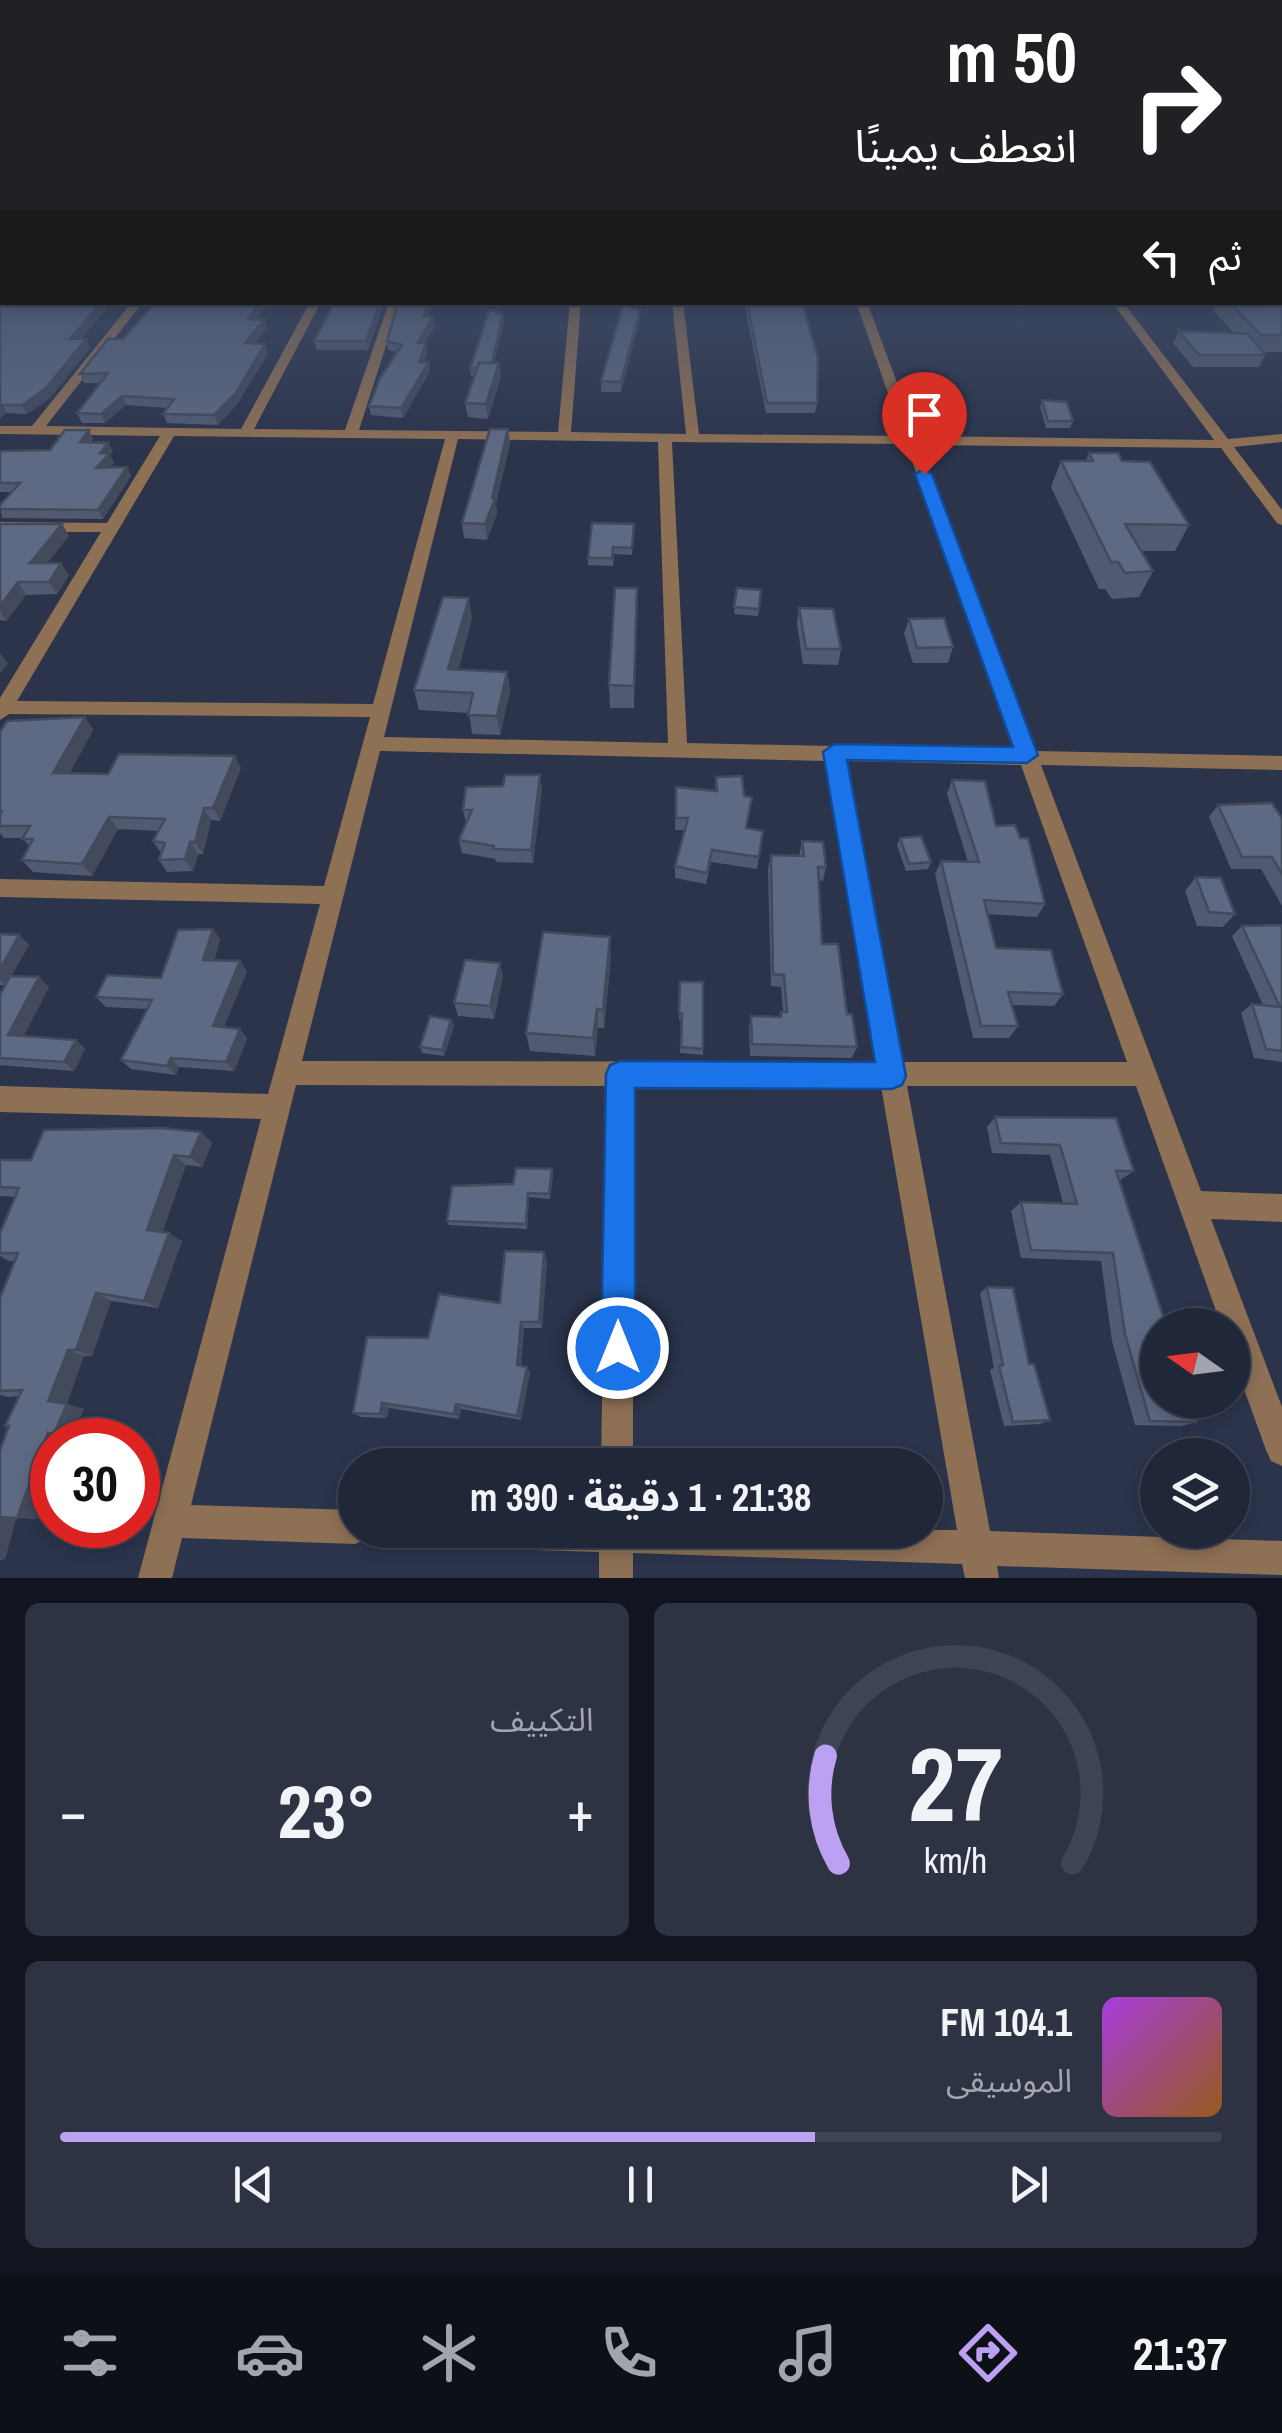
<!DOCTYPE html>
<html lang="ar">
<head>
<meta charset="utf-8">
<style>
  :root { --surface:#202738; --page:#2d3343; --text:#f1f3f6; --muted:#a2a5ae; --line:#3d4453; --accent:#bca0f2 }
  body { margin:0; font-family:"Archivo Narrow","Noto Sans Arabic",sans-serif; background:var(--page); color:var(--text); direction:rtl; height:100vh; display:flex; flex-direction:column; font-size:38px; white-space:nowrap }
  * { box-sizing:border-box; margin:0 }
  p { font-size:32px; color:var(--muted) }
  .icon { flex:none; width:55px; height:55px; fill:none; stroke:currentColor; stroke-width:2; stroke-linecap:round; stroke-linejoin:round }
  .map { position:relative; height:1578px; overflow:hidden; direction:ltr }
  .side { display:flex; flex-direction:column; gap:25px; padding:25px; background:#12151f; flex:1 }
  .side>* { flex:none }
  .banner { position:absolute; left:0px; top:0px; width:1282px; height:305px; box-shadow:0 5px 15px #0003,0 0 0 2px var(--line); direction:rtl; background:#202124; color:#fff; overflow:hidden }
  .needle { width:65px; rotate:284deg }
  .buttons { position:absolute; left:1140px; top:1308px; display:grid; gap:20px }
  .buttons a { display:grid; place-items:center; width:110px; height:110px; border-radius:50%; background:var(--surface); box-shadow:0 5px 15px #0003,0 0 0 2px var(--line); font-size:50px }
  .speed { position:absolute; left:30px; top:1418px; display:flex; gap:20px; font-size:50px; font-weight:700; text-align:center }
  .speed>* { display:grid; place-content:center; width:130px; height:130px; border-radius:50%; background:var(--surface); box-shadow:0 5px 15px #0003,0 0 0 2px var(--line); line-height:1 }
  .speed .limit { border:15px solid #d22; background:#fff; color:#111 }
  .pin { position:absolute; display:grid; place-items:center; width:85px; height:85px; color:#fff; margin:-102px -42px; border-radius:50% 50% 50% 0; rotate:-45deg; box-shadow:0 0 10px #0007 }
  .pin .icon { rotate:45deg }
  .me { position:absolute; width:110px; margin:-55px; rotate:0deg; stroke-linejoin:round; filter:drop-shadow(0 0 8px #0008) }
  .turn { display:flex; align-items:center; gap:35px; height:210px; padding:0 40px; font-size:45px }
  .turn .icon { width:130px; height:130px; stroke-width:2.5 }
  .turn b { display:block; font-size:70px; line-height:85px }
  .then { display:flex; align-items:center; height:95px; padding:0 40px; background:#0003; gap:20px; font-size:38px }
  .big { font-size:75px; font-weight:700; line-height:1.1 }
  .side .card { flex:1; display:flex; flex-direction:column; justify-content:center; gap:15px; min-width:0; padding:0 35px; border-radius:15px; background:var(--page) }
  .side .dial { align-items:center; gap:0 }
  .dial svg { height:260px; overflow:visible; fill:none; stroke:var(--line); stroke-width:7; stroke-linecap:round; text-anchor:middle }
  .dial text { fill:var(--text); stroke:none }
  .song { display:flex; align-items:center; gap:30px }
  .cover { width:120px; height:120px; border-radius:15px; background:linear-gradient(135deg,hsl(280 70% 55%),hsl(30 70% 35%)) }
  .played { height:10px; border-radius:5px; background:linear-gradient(90deg,var(--accent) 65%,var(--line) 65%) }
  .keys { display:flex; justify-content:space-around; direction:ltr }
  .heat { display:flex; justify-content:space-between; align-items:center; font-size:55px; direction:ltr }
  .side .tiles { flex:1; display:grid; gap:25px; grid-template-columns:1fr 1fr }
  .card:last-child { grid-column:span 2 }
  .trip { position:absolute; left:338px; top:1448px; width:605px; height:100px; border-radius:50px; background:var(--surface); box-shadow:0 5px 15px #0003,0 0 0 2px var(--line); font-weight:700; line-height:100px; text-align:center; direction:rtl }
  .tabs { display:flex; height:160px; justify-content:space-around; align-items:center; background:#0d1016; color:var(--muted) }
  .tabs .icon { width:70px; height:70px }
  .tabs .selected { color:var(--accent) }
  .tabs b { font-size:45px; color:var(--text) }
  .map>svg:first-child { display:block }
</style>
</head>
<body>
<div class="map">
<svg width="1282" height="1578" viewBox="0 0 1282 1578">
  <rect width="100%" height="100%" fill="#2b344b"/>
  <g fill="none" stroke-linecap="round" stroke-linejoin="round">
    <g fill="#8e7055" fill-rule="evenodd">
      <rect x="1280" y="251" width="2" height="6"/>
      <path d="M132,302H143L46,426L241,429L310,302H321L254,429L345,430L389,302H400L359,430L558,432L570,302H581L571,432L686,434L672,302H683L699,434L903,436L856,302H867L917,436L1214,440L1112,302H1123L1228,439L1282,434V442L1234,447L1282,510V525L1277,523L1221,448L920,445L1035,751L1282,756V770L1041,765L1201,1191L1282,1194V1222L1211,1219L1282,1407V1466L1271,1461L1266,1450L1232,1356V1325H1221L1136,1086H907L990,1531L1282,1541V1575L997,1566L999,1578H965L962,1564L633,1553V1578H599V1552L433,1547L421,1542L416,1530H957L881,1086H633V1465H601L607,1086L296,1085L191,1505L355,1510V1530H371L367,1539L355,1544L182,1538L172,1578H138L261,1119L0,1112V1086L268,1094L320,904L0,897V879L324,886L370,717L9,714L0,720V698L101,532H0V522L107,523L160,436L0,434V426H32ZM174,436L445,439L373,704L17,701ZM458,439L658,442L668,743L384,737ZM672,442L906,444L1016,750L687,743ZM380,751L826,761L877,1062L302,1061ZM845,761L1021,765L1127,1062H902Z"/>
    </g>
  </g>
  <g fill="#515a71">
    <polygon points="0,230 81,339 90,348 50,398 27,414 7,413 0,418"/>
    <polygon points="1282,298 1282,352 1263,352 1265,355 1259,367 1193,367 1173,343 1179,331 1235,334 1213,310 1217,302 1280,302"/>
    <polygon points="156,302 269,302 257,319 264,320 267,328 255,343 268,353 238,403 218,425 167,423 163,414 168,408 126,405 105,423 82,423 77,413 101,383 84,383 80,374 123,339"/>
    <polygon points="385,302 368,350 317,350 314,341"/>
    <polygon points="744,302 802,302 817,403 815,413 766,413"/>
    <polygon points="503,314 504,321 494,363 499,363 501,377 488,419 468,417 465,403 474,376 471,376 470,369"/>
    <polygon points="428,316 435,325 425,343 428,352 424,362 429,362 430,371 403,418 371,415 369,406 397,352 388,350 387,341"/>
    <polygon points="640,319 621,392 601,392 601,381"/>
    <polygon points="1042,400 1073,421 1070,428 1046,428 1040,407"/>
    <polygon points="508,429 510,444 496,504 497,514 487,540 464,538 462,523"/>
    <polygon points="93,439 91,442 113,451 110,455 114,463 109,467 127,467 131,476 103,519 2,518 0,505 12,492 0,492 0,451 50,450"/>
    <polygon points="1089,453 1122,461 1189,525 1175,551 1140,551 1153,571 1139,597 1112,599 1105,589 1099,589 1051,487 1061,461 1086,461"/>
    <polygon points="0,524 62,524 69,536 47,563 69,575 57,594 26,595 6,621 0,620"/>
    <polygon points="634,524 632,555 614,554 613,566 588,565 588,558"/>
    <polygon points="637,588 634,708 610,708 609,685"/>
    <polygon points="737,588 759,609 758,616 734,614"/>
    <polygon points="799,608 841,649 838,665 803,664 797,624"/>
    <polygon points="472,618 458,670 507,672 510,691 500,735 472,734 469,713 419,710 414,690"/>
    <polygon points="909,619 953,647 948,663 913,663 904,634"/>
    <polygon points="85,717 93,730 69,773 108,774 241,768 220,821 211,820 203,854 198,854 193,871 167,872 159,860 161,853 153,841 159,831 118,829 92,876 33,872 22,860 29,846 23,838 4,838 0,833 0,732"/>
    <polygon points="716,777 747,828 763,831 757,869 711,862 706,884 675,878 675,866 685,830 675,830 676,787 715,791"/>
    <polygon points="952,780 996,826 1045,904 1037,917 987,914 996,948 1063,994 1054,1006 1011,1005 1018,1026 1009,1038 973,1038 935,874 941,861 968,862 947,794"/>
    <polygon points="542,788 533,863 496,862 495,859 462,853 459,840 466,823 463,810"/>
    <polygon points="1218,805 1282,818 1282,906 1261,869 1231,869 1209,817"/>
    <polygon points="900,838 931,862 928,869 906,871 897,845"/>
    <polygon points="802,841 826,867 823,881 819,880 822,944 857,1047 852,1058 750,1056 749,1028 751,1016 779,1017 781,1012 783,1012 781,987 771,986 768,869 771,855 799,856"/>
    <polygon points="1196,877 1235,914 1223,927 1197,926 1185,891"/>
    <polygon points="1282,925 1282,1062 1254,1058 1241,1013 1252,1004 1263,1005 1232,936 1242,926"/>
    <polygon points="213,929 220,940 214,960 247,971 224,1027 240,1029 247,1039 234,1071 179,1067 176,1075 131,1069 121,1060 148,1009 106,1007 96,997 161,978"/>
    <polygon points="0,934 19,935 29,945 11,976 49,987 23,1037 76,1040 85,1049 74,1071 0,1065 0,995 5,985 0,985"/>
    <polygon points="611,957 604,1028 598,1028 595,1056 530,1051 526,1033"/>
    <polygon points="503,976 494,1019 458,1016 454,1003"/>
    <polygon points="680,982 703,1049 703,1055 680,1053 682,1020 679,1020"/>
    <polygon points="451,1020 454,1026 444,1056 422,1053 420,1047"/>
    <polygon points="995,1117 1134,1171 1120,1180 1197,1422 1181,1426 1135,1425 1112,1341 1101,1261 1021,1258 1011,1211 1021,1202 1063,1203 1050,1155 992,1153 987,1127"/>
    <polygon points="201,1132 212,1143 202,1167 186,1165 162,1232 182,1241 158,1308 111,1301 92,1356 84,1356 66,1404 84,1409 71,1438 66,1437 65,1440 52,1440 37,1519 16,1518 5,1559 0,1560 0,1450 19,1396 9,1397 0,1395 0,1298 15,1261 9,1261 0,1256 0,1233 15,1197 0,1196 0,1160 31,1160"/>
    <polygon points="553,1174 550,1199 529,1197 527,1229 449,1225 447,1221 513,1184"/>
    <polygon points="547,1260 542,1328 524,1328 521,1366 530,1372 521,1420 461,1409 459,1419 389,1408 387,1418 361,1417 353,1413 428,1338 500,1303"/>
    <polygon points="987,1287 1050,1420 1040,1424 1004,1426 990,1370 994,1368 980,1293"/>
  </g>
  <g fill="#424a5c">
    <polygon points="101,302 112,302 74,348 70,339"/>
    <polygon points="260,302 269,302 251,328 248,319"/>
    <polygon points="380,302 385,302 368,350 366,341"/>
    <polygon points="429,302 434,302 424,325 423,316"/>
    <polygon points="640,310 640,319 621,392 621,382"/>
    <polygon points="503,314 504,321 491,375 491,368"/>
    <polygon points="433,316 435,325 420,352 418,343"/>
    <polygon points="264,320 267,328 248,352 245,343"/>
    <polygon points="86,339 90,348 50,398 27,414 22,405"/>
    <polygon points="426,343 428,352 421,371 419,362"/>
    <polygon points="265,344 268,353 238,403 218,425 214,415"/>
    <polygon points="429,362 430,371 403,418 401,408"/>
    <polygon points="499,363 501,377 488,419 486,404"/>
    <polygon points="122,396 126,405 105,423 101,414"/>
    <polygon points="1,403 7,413 0,418 0,405"/>
    <polygon points="508,429 510,444 496,504 497,514 487,540 485,524"/>
    <polygon points="89,430 93,439 84,451 80,442"/>
    <polygon points="108,443 113,451 110,455 114,463 101,477 96,468 100,453"/>
    <polygon points="127,467 131,476 103,519 98,510"/>
    <polygon points="62,524 69,536 37,576 30,563"/>
    <polygon points="61,563 69,575 57,594 49,582"/>
    <polygon points="18,582 26,595 6,621 0,611 0,606"/>
    <polygon points="469,598 472,618 452,689 448,669"/>
    <polygon points="0,653 8,664 0,673"/>
    <polygon points="507,672 510,691 500,735 497,716"/>
    <polygon points="85,717 93,730 63,786 53,773"/>
    <polygon points="235,756 241,768 220,821 213,808"/>
    <polygon points="540,775 542,788 533,863 531,850"/>
    <polygon points="204,808 211,820 203,854 195,842"/>
    <polygon points="109,817 118,829 92,876 82,864"/>
    <polygon points="190,842 198,854 193,871 185,859"/>
    <polygon points="213,929 220,940 210,970 203,960"/>
    <polygon points="19,935 29,945 6,985 0,980 0,969"/>
    <polygon points="610,937 611,957 604,1028 603,1010"/>
    <polygon points="240,961 247,971 220,1036 213,1026"/>
    <polygon points="500,963 503,976 494,1019 490,1006"/>
    <polygon points="39,977 49,987 19,1044 8,1035"/>
    <polygon points="597,1009 598,1028 595,1056 593,1038"/>
    <polygon points="451,1020 454,1026 444,1056 442,1050"/>
    <polygon points="240,1029 247,1039 234,1071 226,1062"/>
    <polygon points="76,1040 85,1049 74,1071 64,1062"/>
    <polygon points="171,1058 179,1067 176,1075 167,1066"/>
    <polygon points="201,1132 212,1143 202,1167 190,1157"/>
    <polygon points="174,1155 186,1165 160,1239 147,1230"/>
    <polygon points="528,1193 529,1197 527,1229 526,1224"/>
    <polygon points="169,1233 182,1241 158,1308 144,1301"/>
    <polygon points="544,1252 547,1260 542,1328 539,1322"/>
    <polygon points="96,1293 111,1301 92,1356 76,1350"/>
    <polygon points="521,1322 524,1328 520,1370 517,1365"/>
    <polygon points="68,1350 84,1356 66,1406 48,1401"/>
    <polygon points="527,1367 530,1372 521,1420 517,1416"/>
    <polygon points="382,1403 389,1408 387,1418 380,1414"/>
    <polygon points="67,1404 84,1409 71,1438 54,1434"/>
    <polygon points="456,1404 461,1409 459,1419 454,1414"/>
    <polygon points="48,1433 66,1437 65,1440 52,1440 52,1475 37,1519 17,1518"/>
    <polygon points="0,1517 16,1518 5,1559 0,1559"/>
  </g>
  <g fill="#5e6983" stroke="#424a5c" stroke-width="2.5">
    <polygon points="0,230 2,230 2,302 101,302 70,339 86,339 45,389 22,405 0,405"/>
    <polygon points="1280,297 1282,298 1282,335 1261,335 1229,302 1280,302"/>
    <polygon points="156,302 260,302 248,319 264,320 245,343 265,344 235,394 214,415 163,414 174,399 122,396 101,414 77,413 108,373 80,374 108,339 123,339"/>
    <polygon points="335,302 380,302 366,341 314,341"/>
    <polygon points="398,302 429,302 423,316 433,316 418,343 426,343 419,362 429,362 401,408 369,406 380,378 402,345 387,341"/>
    <polygon points="747,302 802,302 818,358 817,403 767,403"/>
    <polygon points="623,305 640,310 621,382 601,381"/>
    <polygon points="489,310 503,314 492,363 479,363 477,368 470,369"/>
    <polygon points="1179,331 1248,334 1265,355 1199,355"/>
    <polygon points="479,363 499,363 486,404 465,403"/>
    <polygon points="1042,400 1067,402 1073,421 1048,421"/>
    <polygon points="490,429 508,429 492,498 495,499 485,524 462,523"/>
    <polygon points="65,430 89,430 80,442 108,443 100,453 109,454 96,468 127,467 98,510 0,509 0,505 20,483 0,483 0,451 50,450"/>
    <polygon points="1089,453 1118,453 1122,461 1150,462 1189,525 1125,524 1153,571 1125,573 1118,562 1111,562 1061,461 1093,461"/>
    <polygon points="592,523 634,524 632,548 613,547 612,558 588,558"/>
    <polygon points="0,524 62,524 30,563 61,563 49,582 18,582 0,606"/>
    <polygon points="615,588 637,588 634,686 609,685"/>
    <polygon points="737,588 761,590 759,609 734,607"/>
    <polygon points="443,597 469,598 448,669 507,672 497,716 468,715 473,693 414,690"/>
    <polygon points="799,608 833,609 841,649 806,649"/>
    <polygon points="944,618 953,647 917,648 909,619"/>
    <polygon points="85,717 53,773 108,774 119,754 235,756 213,808 204,808 195,842 190,842 185,859 159,860 165,843 153,841 165,819 109,817 82,864 22,860 33,839 22,839 30,826 0,826 0,815 2,811 0,811 0,732 7,721"/>
    <polygon points="505,775 540,775 531,850 493,849 494,846 459,840 472,810 463,810 466,787 503,786"/>
    <polygon points="742,776 744,796 752,797 746,828 763,831 759,857 712,850 707,873 675,866 688,818 676,818 676,787 717,791 716,777"/>
    <polygon points="952,780 985,781 996,826 1015,825 1020,838 1028,838 1045,904 984,900 996,948 1051,950 1063,994 1008,992 1018,1026 981,1026 941,861 979,862"/>
    <polygon points="1272,803 1282,818 1282,874 1272,857 1242,857 1218,805"/>
    <polygon points="921,836 931,862 909,864 900,838"/>
    <polygon points="802,841 823,842 826,867 818,867 822,944 838,944 847,1014 852,1014 857,1047 752,1044 751,1016 781,1017 781,1012 787,1012 784,975 773,974 771,855 804,856"/>
    <polygon points="1196,877 1221,878 1235,914 1209,912"/>
    <polygon points="1282,925 1282,1051 1266,1049 1252,1004 1280,1007 1242,926"/>
    <polygon points="213,929 203,960 240,961 213,1026 240,1029 226,1062 171,1058 167,1066 121,1060 152,1000 96,997 107,975 161,978 178,930"/>
    <polygon points="543,932 610,937 603,1010 597,1009 593,1038 526,1033"/>
    <polygon points="0,934 19,935 0,969"/>
    <polygon points="465,960 500,963 490,1006 454,1003"/>
    <polygon points="10,976 39,977 8,1035 76,1040 64,1062 0,1058 0,995"/>
    <polygon points="680,982 703,982 703,1049 681,1047 682,1014 679,1013"/>
    <polygon points="430,1016 451,1020 442,1050 420,1047"/>
    <polygon points="995,1117 1116,1118 1134,1171 1116,1171 1166,1325 1158,1325 1158,1400 1190,1400 1197,1422 1150,1421 1125,1334 1113,1253 1031,1250 1021,1202 1077,1204 1060,1145 1001,1143"/>
    <polygon points="161,1128 201,1132 190,1157 174,1155 147,1230 169,1233 144,1301 96,1293 76,1350 68,1350 48,1401 67,1404 54,1434 48,1433 17,1518 0,1517 0,1450 9,1426 5,1426 22,1390 0,1391 0,1298 18,1253 0,1253 0,1233 19,1188 0,1187 0,1160 31,1160 44,1130"/>
    <polygon points="516,1168 552,1169 549,1194 528,1193 526,1224 447,1221 452,1186 513,1184"/>
    <polygon points="505,1251 544,1252 539,1322 521,1322 517,1365 527,1367 517,1416 456,1404 454,1414 382,1403 380,1414 353,1413 367,1337 428,1338 439,1294 500,1303"/>
    <polygon points="987,1287 1013,1288 1029,1364 1034,1364 1050,1420 1013,1422 999,1366 1003,1365"/>
  </g>
  <linearGradient id="sky" x2="0" y2="1"><stop stop-color="#181d29"/><stop offset="0.51" stop-color="#44506c"/><stop offset="1" stop-color="#44506c" stop-opacity="0"/></linearGradient>
  <rect width="1282" height="451" fill="url(#sky)"/>
  <polygon fill="#1a73e8" stroke="#114b97" stroke-width="2.5" points="924,469 932,474 1038,755 1027,763 847,760 906,1076 902,1085 892,1089 635,1088 635,1348 630,1360 618,1365 606,1360 601,1348 606,1074 610,1065 620,1061 875,1062 823,752 834,744 1013,747 915,474"/>
</svg>
<div class="buttons">
<a><svg class="needle" viewBox="-14 -14 28 28"><path d="M0-13l5 13h-10z" fill="#e53935"/><path d="M0 13l5-13h-10z" fill="#a2a5ae"/></svg></a>
<a><svg class="icon" aria-label="layers" viewBox="0 0 24 24"><path d="M12 4l9 5-9 5-9-5zM3 14l9 5 9-5"/></svg></a>
</div>
<div class="speed"><div class="limit">30</div></div>
<div class="pin" style="left:924px;top:474px;background:#d93025"><svg class="icon" aria-label="arrive" viewBox="0 0 24 24"><path d="M6 21V4h12l-3 4 3 4H6"/></svg></div>
<svg class="me" style="left:618px;top:1348px" viewBox="-20 -20 40 40"><circle r="17" fill="#1a73e8" stroke="#fff" stroke-width="3"/><path d="M0-11L8 9 0 5-8 9z" fill="#fff"/></svg>
<div class="trip">21:38 · 1 دقيقة · 390 m</div>
<div class="banner">
<div class="turn"><svg class="icon" aria-label="right" viewBox="0 0 24 24"><path d="M7 20v-9h11M14 6l5 5-5 5"/></svg><div><b>50 m</b>انعطف يمينًا</div></div>
<div class="then">ثم<svg class="icon" aria-label="left" viewBox="0 0 24 24"><path d="M17 20v-9H6M10 6l-5 5 5 5"/></svg></div>
</div>
</div>
<section class="side">
<div class="tiles">
<div class="card dial"><svg viewBox="0 0 100 80">
<path d="M14 69A42 42 0 1 1 86 69"/>
<path d="M14 69A42 42 0 0 1 10 36" stroke="#bca0f2"/>
<text x="50" y="56" font-size="32" font-weight="700">27</text>
<text x="50" y="72" font-size="11">km/h</text>
</svg></div>
<div class="card"><p>التكييف</p>
<div class="heat"><a>−</a><b class="big">23°</b><a>+</a></div>
</div>
<div class="card">
<div class="song"><i class="cover"></i><div><b>104.1 FM</b><p>الموسيقى</p></div></div>
<div class="played"></div>
<div class="keys"><svg class="icon" aria-label="previous" viewBox="0 0 24 24"><path d="M18 5L8 12l10 7zM5 5v14"/></svg><svg class="icon" aria-label="pause" viewBox="0 0 24 24"><path d="M8 5v14M16 5v14"/></svg><svg class="icon" aria-label="next" viewBox="0 0 24 24"><path d="M6 5l10 7-10 7zM19 5v14"/></svg></div>
</div>
</div>
</section>
<nav class="tabs">
<b>21:37</b>
<svg class="icon selected" aria-label="directions" viewBox="0 0 24 24"><path d="M12 3l9 9-9 9-9-9zM9 14v-3h6M13 9l2 2-2 2"/></svg>
<svg class="icon" aria-label="music" viewBox="0 0 24 24"><path d="M9 18V5l10-2v13"/><circle cx="6" cy="18" r="3"/><circle cx="16" cy="16" r="3"/></svg>
<svg class="icon" aria-label="phone" viewBox="0 0 24 24"><path d="M5 4h4l2 5-3 2q2 4 5 5l2-3 5 2v4C11 20 4 13 5 4z"/></svg>
<svg class="icon" aria-label="climate" viewBox="0 0 24 24"><path d="M12 3v18M4 7l16 10M4 17L20 7"/></svg>
<svg class="icon" aria-label="car" viewBox="0 0 24 24"><path d="M5 17H2v-5l4-1 3-4h7l3 4 3 1v5h-3M9 17h6M6 11h13"/><circle cx="7" cy="17" r="2"/><circle cx="17" cy="17" r="2"/></svg>
<svg class="icon" aria-label="filters" viewBox="0 0 24 24"><path d="M4 7h16M4 17h16"/><circle cx="9" cy="7" r="2"/><circle cx="15" cy="17" r="2"/></svg>
</nav>
</body>
</html>
